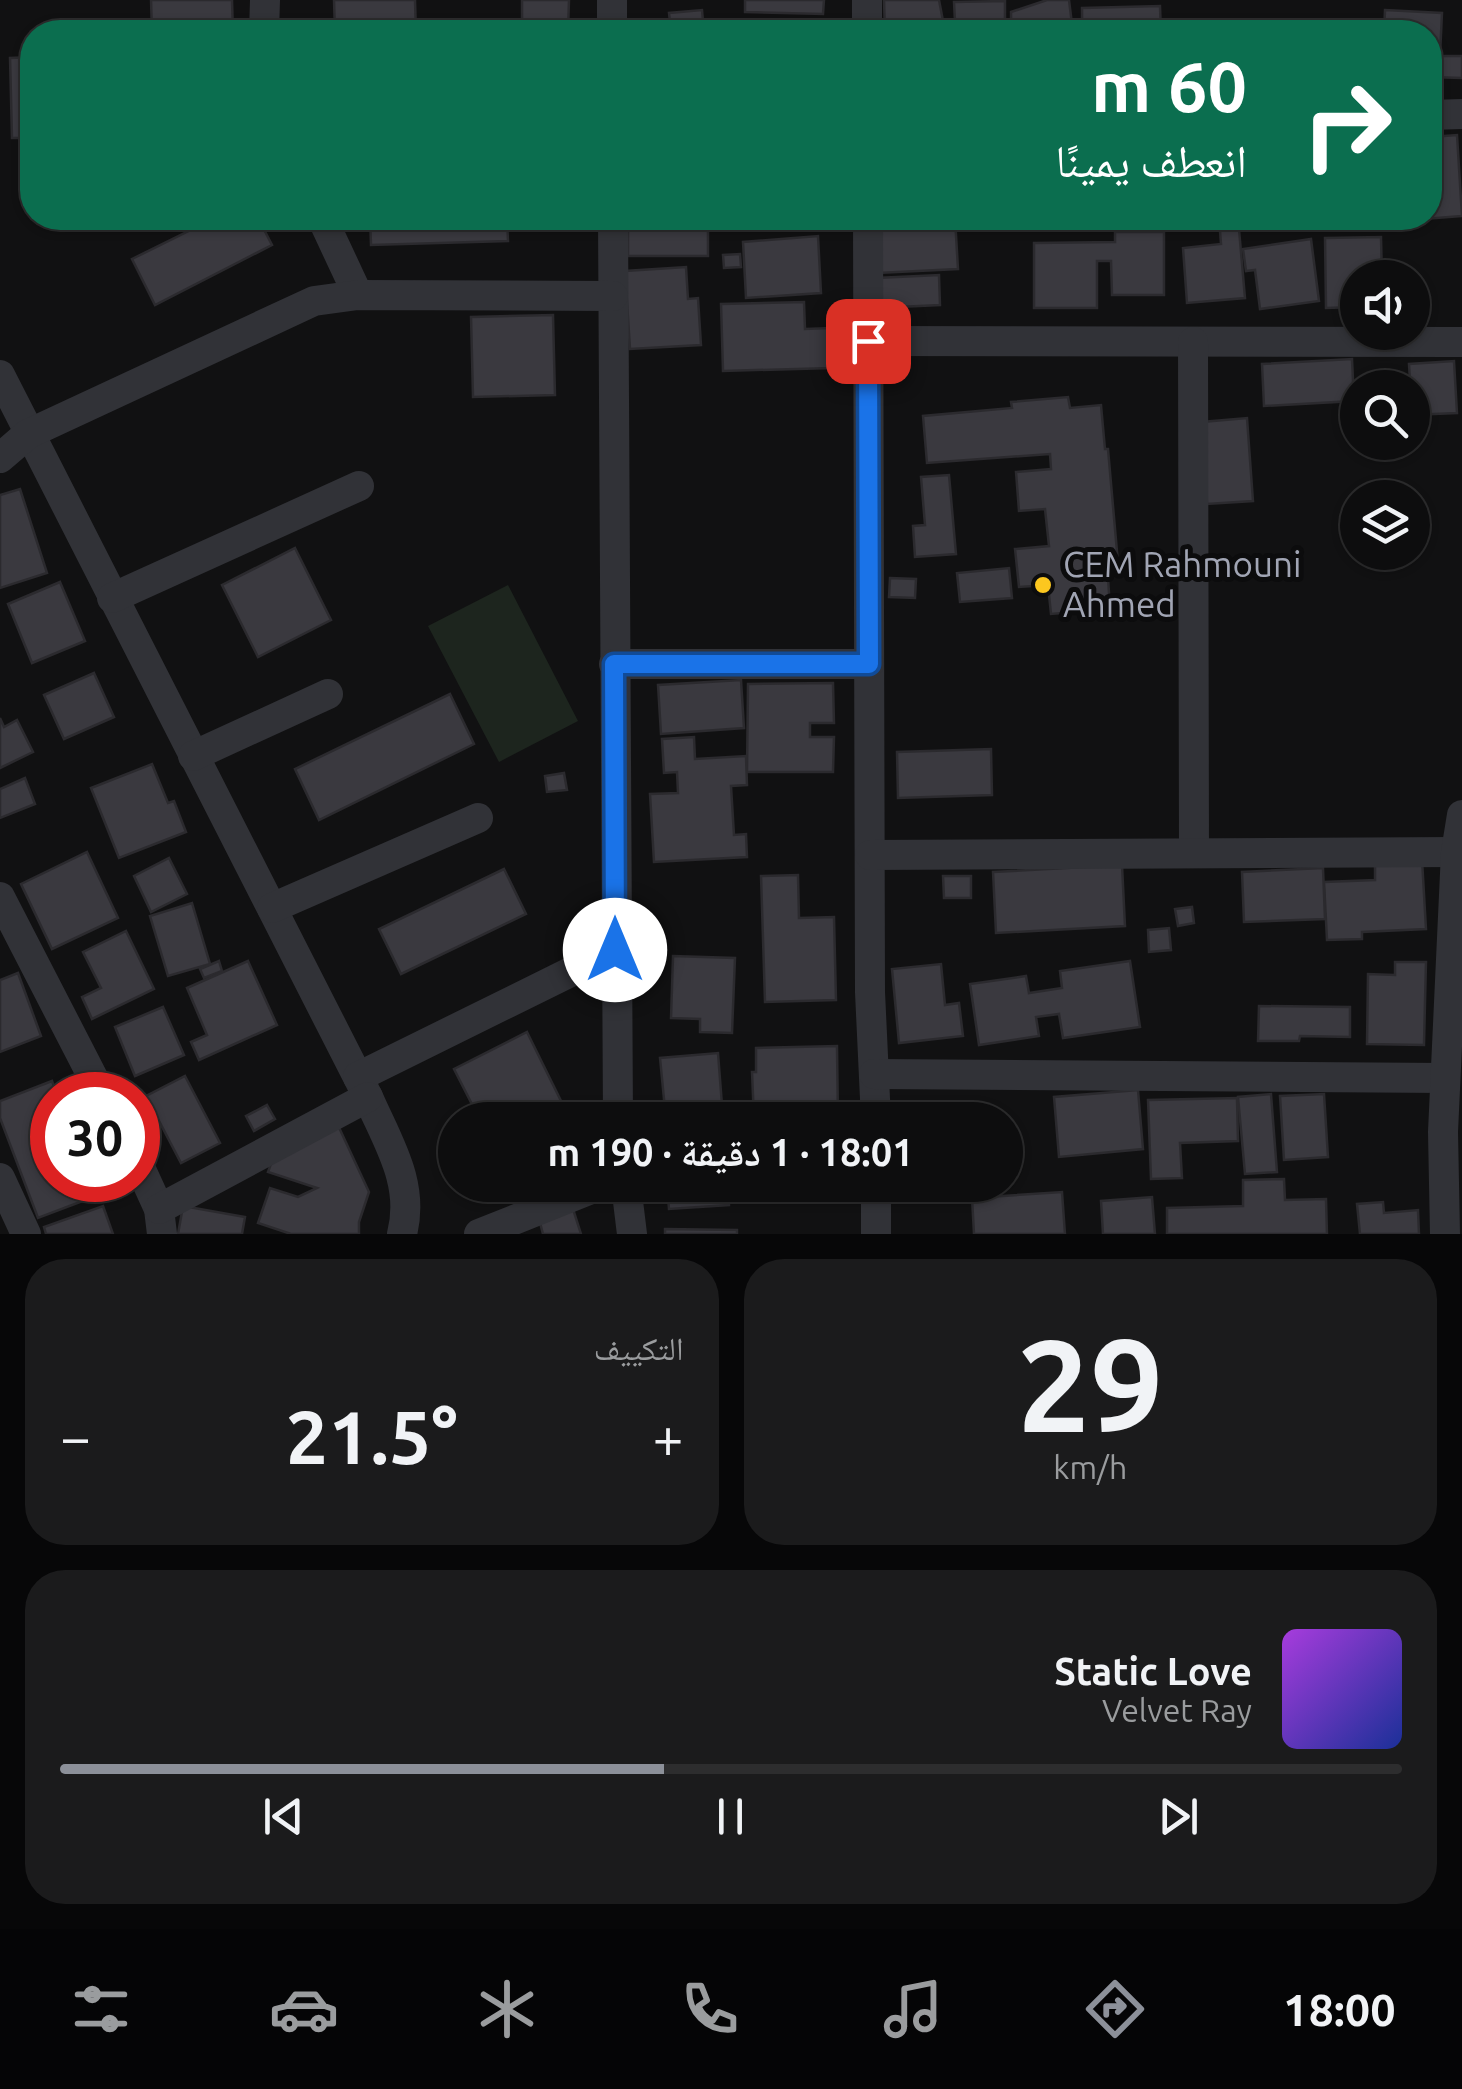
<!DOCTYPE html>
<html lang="ar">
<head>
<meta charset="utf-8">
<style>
  :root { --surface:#0d0d0e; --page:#1b1b1c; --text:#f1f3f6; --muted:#9a9c9e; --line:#2d2d2e; --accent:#8c9099 }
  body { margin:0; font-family:Ubuntu,"Noto Naskh Arabic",sans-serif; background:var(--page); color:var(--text); direction:rtl; height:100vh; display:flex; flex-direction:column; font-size:38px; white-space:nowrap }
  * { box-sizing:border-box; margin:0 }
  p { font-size:32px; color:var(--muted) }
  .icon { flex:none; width:55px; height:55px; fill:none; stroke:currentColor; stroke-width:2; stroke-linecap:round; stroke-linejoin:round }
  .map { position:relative; height:1234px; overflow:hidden; direction:ltr }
  .sheet { display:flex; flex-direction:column; gap:25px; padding:25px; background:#070708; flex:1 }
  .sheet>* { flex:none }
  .guide { position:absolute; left:20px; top:20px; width:1422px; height:210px; border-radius:40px; box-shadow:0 2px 8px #0004,0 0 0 2px var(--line); direction:rtl; background:#0b6e4f; color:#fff; overflow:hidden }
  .tools { position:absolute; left:1340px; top:260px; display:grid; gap:20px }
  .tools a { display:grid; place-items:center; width:90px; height:90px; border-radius:50%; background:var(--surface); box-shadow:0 2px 8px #0004,0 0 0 2px var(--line); font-size:50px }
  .speed { position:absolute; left:30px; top:1072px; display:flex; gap:20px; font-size:50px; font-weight:700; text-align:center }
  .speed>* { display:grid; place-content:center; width:130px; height:130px; border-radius:50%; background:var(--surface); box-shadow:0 2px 8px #0004,0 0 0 2px var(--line); line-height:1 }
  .speed .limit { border:15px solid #d22; background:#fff; color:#111 }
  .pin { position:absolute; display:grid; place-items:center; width:85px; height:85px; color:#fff; margin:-42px; border-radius:20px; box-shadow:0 5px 15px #0006 }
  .me { position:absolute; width:110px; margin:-55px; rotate:0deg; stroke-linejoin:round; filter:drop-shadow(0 0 8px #0008) }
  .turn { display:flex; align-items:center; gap:35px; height:210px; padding:0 30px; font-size:45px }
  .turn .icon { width:130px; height:130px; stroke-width:2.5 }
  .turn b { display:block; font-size:70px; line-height:85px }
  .big { font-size:75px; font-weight:700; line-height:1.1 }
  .sheet .widget { flex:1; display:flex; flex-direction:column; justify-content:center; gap:15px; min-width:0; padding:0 35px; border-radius:40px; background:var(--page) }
  .sheet .dial { align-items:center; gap:0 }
  .dial b { font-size:130px; line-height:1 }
  .song { display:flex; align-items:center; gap:30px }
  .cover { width:120px; height:120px; border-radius:15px; background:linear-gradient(135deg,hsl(280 70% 55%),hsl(230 70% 35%)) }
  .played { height:10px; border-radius:5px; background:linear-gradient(90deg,var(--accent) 45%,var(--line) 45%) }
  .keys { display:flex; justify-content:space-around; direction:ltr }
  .heat { display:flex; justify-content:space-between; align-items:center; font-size:55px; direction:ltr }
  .sheet .tiles { flex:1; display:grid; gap:25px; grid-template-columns:1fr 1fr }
  .widget:last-child { grid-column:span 2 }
  .trip { position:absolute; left:438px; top:1102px; width:585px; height:100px; border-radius:50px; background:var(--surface); box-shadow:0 2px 8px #0004,0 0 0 2px var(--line); font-weight:700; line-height:100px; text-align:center; direction:rtl }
  .tab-bar { display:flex; height:160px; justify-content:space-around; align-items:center; background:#050506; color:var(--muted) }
  .tab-bar .icon { width:70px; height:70px }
  .tab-bar .current { color:var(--accent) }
  .tab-bar b { font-size:45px; color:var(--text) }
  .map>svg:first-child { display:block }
</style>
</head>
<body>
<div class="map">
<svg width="1462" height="1234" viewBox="0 0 1462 1234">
  <rect width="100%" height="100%" fill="#111112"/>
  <polygon fill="#1d251e" points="508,585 578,721 499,762 428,626"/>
  <g fill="#3a393f" stroke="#2b2a2e" stroke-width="2.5">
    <polygon points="151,0 232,0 233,32 152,32"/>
    <polygon points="334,0 415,0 416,32 335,32"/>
    <polygon points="522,0 569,0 568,32 522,32"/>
    <polygon points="745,0 824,0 823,14 745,12"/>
    <polygon points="884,0 939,0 944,26 955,22 954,2 1005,1 1005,32 885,32"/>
    <polygon points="1047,0 1069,0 1073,32 1011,32 1011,12"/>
    <polygon points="1160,6 1161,32 1082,32 1082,8"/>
    <polygon points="702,10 704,32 671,32 669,13"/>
    <polygon points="1385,10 1442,13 1440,56 1462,56 1462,78 1430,77 1430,32 1384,32"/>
    <polygon points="1285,24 1286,32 1244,32 1244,27"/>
    <polygon points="32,57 32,138 12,138 10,58"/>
    <polygon points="1457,135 1462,216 1399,221 1399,218 1430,218 1430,137"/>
    <polygon points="215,218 258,218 272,245 155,305 132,259"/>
    <polygon points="370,218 507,218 508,241 371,245"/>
    <polygon points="655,218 708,218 708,256 628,256 628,220"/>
    <polygon points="955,218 958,269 878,273 875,223"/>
    <polygon points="1051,218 1096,218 1096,225 1051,222"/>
    <polygon points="1239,229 1245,298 1187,303 1183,248 1221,244 1220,231"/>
    <polygon points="1115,232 1164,232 1164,295 1112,295 1111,261 1097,261 1097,308 1034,308 1034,243 1115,242"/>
    <polygon points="818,236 821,293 746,298 743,242"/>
    <polygon points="1381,237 1382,278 1358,278 1358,307 1326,308 1325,238"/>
    <polygon points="1311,239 1319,301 1260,309 1255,270 1246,271 1243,249"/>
    <polygon points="740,254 741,267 724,268 723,255"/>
    <polygon points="686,267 688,299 698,298 701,345 630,349 625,271"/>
    <polygon points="939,275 940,305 878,308 876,278"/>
    <polygon points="804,302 805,329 831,328 832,368 723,371 721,304"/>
    <polygon points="553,315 555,395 473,397 471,317"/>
    <polygon points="1352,359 1354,401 1264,406 1262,364"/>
    <polygon points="1454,361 1457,413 1412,415 1409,364"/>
    <polygon points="1068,397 1070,408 1101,405 1105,449 1108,449 1118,563 1087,566 1089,579 1108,577 1110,609 1051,614 1048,585 1019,587 1015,549 1049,546 1045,509 1019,511 1016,472 1051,469 1050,454 927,463 923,416 1012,408 1011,402"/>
    <polygon points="1247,418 1253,501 1207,504 1202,422"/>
    <polygon points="949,475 956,554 915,557 913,526 925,525 921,477"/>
    <polygon points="20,489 47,573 0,588 0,495"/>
    <polygon points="295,548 331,620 258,657 222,585"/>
    <polygon points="1009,568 1012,598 960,602 957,573"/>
    <polygon points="890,578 916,579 915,598 889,597"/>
    <polygon points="60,582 85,641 32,663 8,604"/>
    <polygon points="94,673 114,717 64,739 44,695"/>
    <polygon points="741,680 744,728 661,734 658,685"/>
    <polygon points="833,683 834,723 810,723 810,737 834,737 833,772 747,772 748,684"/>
    <polygon points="450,694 474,744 319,820 295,769"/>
    <polygon points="0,718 4,727 17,720 33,752 0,768"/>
    <polygon points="694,737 695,759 746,756 747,785 731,786 734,835 746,834 747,857 654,862 650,794 678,793 677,772 664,773 662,739"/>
    <polygon points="991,749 992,795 898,798 897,752"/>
    <polygon points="152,764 168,803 174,801 186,832 119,858 91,788"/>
    <polygon points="564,773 567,790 547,792 545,776"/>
    <polygon points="25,778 35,804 0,818 0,789"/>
    <polygon points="87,852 118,918 52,949 21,884"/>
    <polygon points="169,858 187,894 151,912 134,876"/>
    <polygon points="1422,859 1426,929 1362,932 1362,939 1327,940 1324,882 1375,880 1375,862"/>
    <polygon points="1122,865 1125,926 996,933 993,872"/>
    <polygon points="1323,868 1325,919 1244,922 1242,872"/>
    <polygon points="504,869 526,914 401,974 379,929"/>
    <polygon points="798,875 799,918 834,917 836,1000 765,1002 761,876"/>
    <polygon points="943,876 971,876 971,898 944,898"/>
    <polygon points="192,903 210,964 168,976 150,916"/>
    <polygon points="1192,907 1194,923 1178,926 1175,909"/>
    <polygon points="1169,928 1171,950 1149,952 1148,930"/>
    <polygon points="126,931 154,989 92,1019 82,997 101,988 83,952"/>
    <polygon points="673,956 735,958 732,1033 700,1032 700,1019 671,1018"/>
    <polygon points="219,961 222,971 204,978 200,969"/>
    <polygon points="248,961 277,1025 199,1060 191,1042 207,1035 187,988"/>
    <polygon points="1130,961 1140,1027 1063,1038 1059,1014 1036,1017 1039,1036 979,1045 970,984 1026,976 1029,993 1062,988 1060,971"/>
    <polygon points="1395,962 1426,962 1424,1045 1367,1044 1368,974 1395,975"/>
    <polygon points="941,964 945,1005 959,1003 963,1036 899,1043 892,969"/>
    <polygon points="18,973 41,1036 0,1052 0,980"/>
    <polygon points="1259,1006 1350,1007 1350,1037 1300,1036 1299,1041 1258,1041"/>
    <polygon points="163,1007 184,1055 135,1076 115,1027"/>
    <polygon points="527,1032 563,1105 532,1120 480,1120 454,1069"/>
    <polygon points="837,1046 838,1120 754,1120 752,1072 756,1072 756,1048"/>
    <polygon points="718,1053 723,1118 666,1120 660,1058"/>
    <polygon points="185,1076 220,1143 181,1163 146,1096"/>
    <polygon points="52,1081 57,1095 52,1095 52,1180 90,1180 96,1196 38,1218 0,1118 0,1101"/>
    <polygon points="1138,1090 1143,1149 1059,1157 1054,1097"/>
    <polygon points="1271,1094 1277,1172 1245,1174 1238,1097"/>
    <polygon points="1324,1094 1328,1157 1284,1160 1280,1096"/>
    <polygon points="1237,1098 1238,1141 1180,1143 1182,1178 1151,1179 1148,1100"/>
    <polygon points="267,1105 275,1119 254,1131 246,1116"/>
    <polygon points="336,1121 369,1192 359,1222 359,1234 291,1234 258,1223 270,1188 298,1197 317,1188 268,1172 275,1153"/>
    <polygon points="1284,1179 1285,1200 1326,1199 1327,1234 1167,1234 1167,1208 1243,1206 1243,1180"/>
    <polygon points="667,1185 728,1185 729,1205 669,1209"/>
    <polygon points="1062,1192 1065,1234 974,1234 972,1198"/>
    <polygon points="1152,1197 1155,1234 1103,1234 1101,1201"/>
    <polygon points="1383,1202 1384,1213 1418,1210 1419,1234 1360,1234 1357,1204"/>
    <polygon points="103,1206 113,1234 46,1234 44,1227"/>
    <polygon points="183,1206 245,1217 242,1234 178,1234"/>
    <polygon points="573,1209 581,1234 543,1234 539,1219"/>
    <polygon points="665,1229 737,1230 737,1234 665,1234"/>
  </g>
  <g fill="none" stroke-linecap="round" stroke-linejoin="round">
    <g stroke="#313237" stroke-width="30">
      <polyline points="612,0 612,32"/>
      <polyline points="867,0 867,32"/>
      <polyline points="264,32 265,0"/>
      <polyline points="1430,115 1462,114"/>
      <polyline points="322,218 358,295"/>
      <polyline points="613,218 618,1120"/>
      <polyline points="868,218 870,992 876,1120"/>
      <polyline points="868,341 1462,342"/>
      <polyline points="1193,342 1194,853"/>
      <path d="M0,375L368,1097C388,1143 415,1183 402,1234"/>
      <polyline points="0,458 28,434 314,301 358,295 613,296"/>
      <polyline points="112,598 359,486"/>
      <polyline points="614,664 869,664"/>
      <polyline points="193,756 328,694"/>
      <polyline points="870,855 1456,852"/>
      <polyline points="0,897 102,1095"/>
      <polyline points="272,908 478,818"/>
      <polyline points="874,1074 1445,1078"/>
      <polyline points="358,1077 615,950"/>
      <polyline points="138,1163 159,1209 162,1234"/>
      <polyline points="0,1178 26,1234"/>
      <polyline points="626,1185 632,1234"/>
      <polyline points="876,1185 876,1234"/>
      <polyline points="159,1209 368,1097"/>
      <polyline points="479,1234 601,1185"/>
      <polyline points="1445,1234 1443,1132 1456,852 1462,815"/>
    </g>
  </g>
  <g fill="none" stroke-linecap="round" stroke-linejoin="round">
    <g stroke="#114b97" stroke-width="25">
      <polyline id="route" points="615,950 614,664 869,664 868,341"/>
    </g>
    <use href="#route" stroke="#1a73e8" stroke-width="18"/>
  </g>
  <circle fill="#fcc71f" stroke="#0c0c0d" stroke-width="4" cx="1043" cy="585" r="10"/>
  <g text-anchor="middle" stroke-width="10" stroke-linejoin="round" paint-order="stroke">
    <g font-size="35" fill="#a1a5b4" stroke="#0c0c0d" text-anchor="start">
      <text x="1063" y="577">CEM Rahmouni<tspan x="1063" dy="40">Ahmed</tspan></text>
    </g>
  </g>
</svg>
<div class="tools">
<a><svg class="icon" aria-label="sound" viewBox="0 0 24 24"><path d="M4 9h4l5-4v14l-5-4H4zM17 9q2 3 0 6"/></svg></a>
<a><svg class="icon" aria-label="search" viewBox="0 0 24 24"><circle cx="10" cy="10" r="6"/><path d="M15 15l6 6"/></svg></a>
<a><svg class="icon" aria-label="layers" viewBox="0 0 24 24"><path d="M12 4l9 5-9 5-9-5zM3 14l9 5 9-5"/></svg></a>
</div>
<div class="speed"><div class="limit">30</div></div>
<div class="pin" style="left:868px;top:341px;background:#d93025"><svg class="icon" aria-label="arrive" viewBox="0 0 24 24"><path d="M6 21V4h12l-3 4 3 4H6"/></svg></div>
<svg class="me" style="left:615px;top:950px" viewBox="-20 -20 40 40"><circle r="19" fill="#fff"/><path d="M0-13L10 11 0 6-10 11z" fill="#1a73e8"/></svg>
<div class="trip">18:01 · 1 دقيقة · 190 m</div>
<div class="guide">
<div class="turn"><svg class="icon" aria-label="right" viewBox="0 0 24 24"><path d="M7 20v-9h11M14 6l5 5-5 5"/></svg><div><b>60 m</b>انعطف يمينًا</div></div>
</div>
</div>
<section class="sheet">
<div class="tiles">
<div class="widget dial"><b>29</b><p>km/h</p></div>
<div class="widget"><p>التكييف</p>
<div class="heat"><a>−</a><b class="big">21.5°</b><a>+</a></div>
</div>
<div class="widget">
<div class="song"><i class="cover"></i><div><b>Static Love</b><p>Velvet Ray</p></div></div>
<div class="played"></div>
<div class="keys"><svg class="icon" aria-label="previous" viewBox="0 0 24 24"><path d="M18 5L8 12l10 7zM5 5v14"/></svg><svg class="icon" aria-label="pause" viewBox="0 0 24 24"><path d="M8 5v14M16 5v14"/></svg><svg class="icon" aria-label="next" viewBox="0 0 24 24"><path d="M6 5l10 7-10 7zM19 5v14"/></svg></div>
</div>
</div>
</section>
<nav class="tab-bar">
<b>18:00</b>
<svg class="icon current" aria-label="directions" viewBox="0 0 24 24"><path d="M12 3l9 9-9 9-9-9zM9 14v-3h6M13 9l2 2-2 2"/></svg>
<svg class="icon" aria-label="music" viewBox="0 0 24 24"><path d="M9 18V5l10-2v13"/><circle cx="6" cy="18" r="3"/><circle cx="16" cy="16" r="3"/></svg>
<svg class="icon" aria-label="phone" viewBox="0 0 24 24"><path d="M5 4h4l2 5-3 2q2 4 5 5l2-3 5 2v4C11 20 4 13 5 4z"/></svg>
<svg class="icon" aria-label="climate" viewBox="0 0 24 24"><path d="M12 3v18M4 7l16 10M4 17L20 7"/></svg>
<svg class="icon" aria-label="car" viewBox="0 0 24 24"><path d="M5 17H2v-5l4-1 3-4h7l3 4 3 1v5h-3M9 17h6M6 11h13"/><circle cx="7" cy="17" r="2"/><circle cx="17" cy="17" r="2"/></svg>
<svg class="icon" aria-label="filters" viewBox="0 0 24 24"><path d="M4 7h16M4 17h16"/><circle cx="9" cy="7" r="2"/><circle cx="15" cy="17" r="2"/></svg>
</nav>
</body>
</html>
